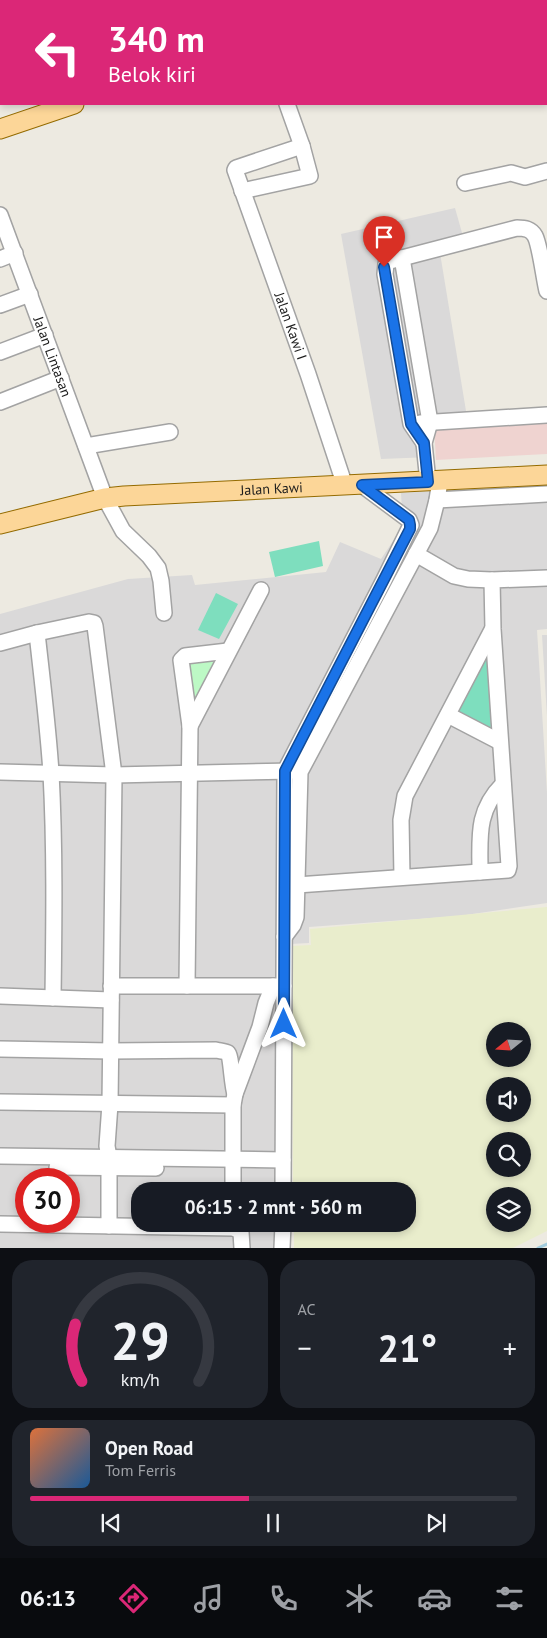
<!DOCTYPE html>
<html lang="id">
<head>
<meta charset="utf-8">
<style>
  :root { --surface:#171b24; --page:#20242c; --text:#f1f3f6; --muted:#9ea1a6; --line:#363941; --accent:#db2777 }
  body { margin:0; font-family:"PT Sans",sans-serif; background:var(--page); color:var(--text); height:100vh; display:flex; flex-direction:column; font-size:19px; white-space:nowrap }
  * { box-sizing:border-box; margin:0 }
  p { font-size:16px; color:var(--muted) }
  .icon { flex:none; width:28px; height:28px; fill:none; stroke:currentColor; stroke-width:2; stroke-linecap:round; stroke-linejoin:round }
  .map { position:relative; height:1248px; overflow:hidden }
  .details { display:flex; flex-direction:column; gap:12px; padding:12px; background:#0d0f14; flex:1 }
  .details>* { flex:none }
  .banner { position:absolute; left:0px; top:0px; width:548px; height:105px; box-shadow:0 2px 8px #0003; background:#db2777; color:#fff; overflow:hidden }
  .needle { width:32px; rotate:252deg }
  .buttons { position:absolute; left:486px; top:1022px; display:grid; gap:10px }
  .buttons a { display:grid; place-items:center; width:45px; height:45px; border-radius:50%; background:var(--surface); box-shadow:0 2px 8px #0003; font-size:25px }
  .speed { position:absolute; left:15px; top:1168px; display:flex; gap:10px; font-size:25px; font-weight:700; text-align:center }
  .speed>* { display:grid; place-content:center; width:65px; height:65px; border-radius:50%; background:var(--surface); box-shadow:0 2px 8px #0003; line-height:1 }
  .speed .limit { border:8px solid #d22; background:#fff; color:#111 }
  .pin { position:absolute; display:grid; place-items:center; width:42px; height:42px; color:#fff; margin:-51px -21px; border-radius:50% 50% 50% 0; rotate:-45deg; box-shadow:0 0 5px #0007 }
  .pin .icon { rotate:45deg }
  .me { position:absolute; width:55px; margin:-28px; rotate:0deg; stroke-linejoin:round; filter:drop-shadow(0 0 4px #0008) }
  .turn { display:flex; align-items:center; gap:18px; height:105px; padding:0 25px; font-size:22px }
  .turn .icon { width:65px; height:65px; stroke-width:2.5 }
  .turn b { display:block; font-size:35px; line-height:42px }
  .big { font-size:38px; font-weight:700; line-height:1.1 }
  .details .widget { flex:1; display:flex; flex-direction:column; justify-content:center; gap:8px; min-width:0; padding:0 18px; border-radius:20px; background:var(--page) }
  .details .dial { align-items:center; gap:0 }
  .dial svg { height:130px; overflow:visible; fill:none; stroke:var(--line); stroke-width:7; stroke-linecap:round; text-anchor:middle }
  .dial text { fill:var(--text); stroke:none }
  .song { display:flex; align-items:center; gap:15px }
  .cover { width:60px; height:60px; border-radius:8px; background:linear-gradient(135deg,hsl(20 70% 55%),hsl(210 70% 35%)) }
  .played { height:5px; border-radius:2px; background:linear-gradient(90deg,var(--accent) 45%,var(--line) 45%) }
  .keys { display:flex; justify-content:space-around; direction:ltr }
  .heat { display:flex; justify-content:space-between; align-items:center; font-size:28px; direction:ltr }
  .details .tiles { flex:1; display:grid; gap:12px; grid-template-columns:1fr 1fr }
  .widget:last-child { grid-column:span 2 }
  .trip { position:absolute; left:131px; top:1182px; width:285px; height:50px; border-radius:20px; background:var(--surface); box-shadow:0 2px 8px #0003; font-weight:700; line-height:50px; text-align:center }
  .menu { display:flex; height:80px; justify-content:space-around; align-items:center; background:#090b0e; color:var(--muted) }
  .menu .icon { width:35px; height:35px }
  .menu .active { color:var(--accent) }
  .menu b { font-size:22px; color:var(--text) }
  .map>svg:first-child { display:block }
</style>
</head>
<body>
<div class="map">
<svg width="547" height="1248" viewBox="0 0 547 1248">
  <rect width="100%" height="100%" fill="#edeae1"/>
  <g fill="#dad9d9" fill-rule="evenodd">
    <polygon points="455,208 466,247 440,253 467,417 433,419 431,457 381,459 341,234"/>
    <path d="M547,483V629L537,630L547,793V903L459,916L309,927V943L290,944L291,1191H140V1224H291V1248H0V614L128,579L192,575L195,585L326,572L340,542L381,559L403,526L401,493ZM26,1179H69V1221H26Z"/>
    <polygon points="542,635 547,635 547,716"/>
  </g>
  <polygon fill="#efd3d0" points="547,420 547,454 436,460 434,426"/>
  <path fill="#e9edcc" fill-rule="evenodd" d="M547,907V1231L513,1248H294V1224H408V1191H293L292,946L311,945L310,929ZM495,1031H522V1059H495ZM495,1086H522V1114H495ZM495,1141H522V1169H495ZM495,1196H522V1224H495Z"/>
  <polygon fill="#bdf9c5" points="221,656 193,714 186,660"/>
  <g fill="#7edebe">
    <polygon points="319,541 323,566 275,577 269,552"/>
    <polygon points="216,593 238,604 219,639 198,630"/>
    <polygon points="489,647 491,732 456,712"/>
  </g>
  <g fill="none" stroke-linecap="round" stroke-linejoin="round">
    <polyline stroke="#a1cbdc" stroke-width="3" points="538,1248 547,1244"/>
    <g stroke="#a3a3a3" stroke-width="18">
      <g id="minor">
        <polyline points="133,0 133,1"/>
        <path id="s1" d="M287,104L302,146L236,168L235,170L308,374L345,486"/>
        <polyline points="465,183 511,173 525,177 547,171"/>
        <polyline points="242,191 310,176 302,146"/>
        <path id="s2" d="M0,215L105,498L123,531L149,556L158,568L161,581L164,613"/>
        <polyline points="402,258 430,422 424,443 428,482"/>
        <polyline points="0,259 15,253"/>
        <polyline points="0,305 30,294"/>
        <polyline points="0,352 45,335"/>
        <polyline points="0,402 61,378"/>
        <polyline points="420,423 547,415"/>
        <path d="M424,443L411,424L385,274L386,264L390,261L402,258L517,228C525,228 531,229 535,236C540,245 544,279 547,291"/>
        <polyline points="86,446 170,432"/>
        <polyline points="437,500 547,494"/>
        <polyline points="416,554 454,576 468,579 492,580"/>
        <path d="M37,633C42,679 48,726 51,773C55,848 54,923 53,998"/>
        <polyline points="0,643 37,633 89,622 94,623 95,626 114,775 110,1104 107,1146 109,1157 109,1226"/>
        <polyline points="228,651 185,656 181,660 190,726 187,986 284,986"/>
        <polyline points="448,715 500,742"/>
        <polyline points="190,726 261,590"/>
        <polyline points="0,772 114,775 293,771"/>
        <path d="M480,872C480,837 476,811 503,784"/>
        <polyline points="402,877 401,820 405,796 492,630"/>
        <polyline points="297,885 508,870 509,866 493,629 492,580 547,578"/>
        <polyline points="284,937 293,925 296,917 300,772 430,528 437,500 440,481"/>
        <polyline points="111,986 187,986"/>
        <polyline points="0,996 111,1000"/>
        <path d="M0,1049L111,1051L216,1050C219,1051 225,1051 228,1053C231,1055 232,1086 235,1094"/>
        <polyline points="0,1102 233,1105"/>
        <polyline points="0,1156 283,1160"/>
        <polyline points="57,1167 156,1168"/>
        <polyline points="233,1191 233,1105 235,1094 260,1027 266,1003 273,986"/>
        <polyline points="283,1191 285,771 384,580 411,525 409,520 362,485"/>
        <polyline points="0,1224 234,1228 234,1224"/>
        <polyline points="234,1228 241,1232 242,1248"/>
        <polyline points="282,1248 283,1224"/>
      </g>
    </g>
    <g stroke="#946b00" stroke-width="21">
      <g id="major">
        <polyline points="382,1 386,0"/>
        <polyline points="0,129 74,104"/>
        <path id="s3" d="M0,524L105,498L124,496L547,475"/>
      </g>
    </g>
    <use href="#minor" stroke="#fff" stroke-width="15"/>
    <use href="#major" stroke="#fcd698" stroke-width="19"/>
  </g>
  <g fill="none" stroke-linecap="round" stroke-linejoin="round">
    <g stroke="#114b97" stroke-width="12">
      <polyline id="route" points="284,1024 285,771 410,529 410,525 409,520 362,485 428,482 424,443 411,424 384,267"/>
    </g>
    <use href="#route" stroke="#1a73e8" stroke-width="9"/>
  </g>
  <g text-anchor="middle" stroke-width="4" stroke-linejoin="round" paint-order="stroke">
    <g font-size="14" fill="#1c1c1c" stroke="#fff">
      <text dy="5" stroke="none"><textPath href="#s1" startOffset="282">Jalan Kawi I</textPath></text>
      <text dy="5" stroke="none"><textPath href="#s2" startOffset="151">Jalan Lintasan</textPath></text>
      <text dy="5" stroke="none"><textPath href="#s3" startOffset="275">Jalan Kawi</textPath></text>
    </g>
  </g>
</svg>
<div class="buttons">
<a><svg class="needle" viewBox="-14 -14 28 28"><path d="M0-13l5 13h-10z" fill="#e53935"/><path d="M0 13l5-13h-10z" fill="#9ea1a6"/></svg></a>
<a><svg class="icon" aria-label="sound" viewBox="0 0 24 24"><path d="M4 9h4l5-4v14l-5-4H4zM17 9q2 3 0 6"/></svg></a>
<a><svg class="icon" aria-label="search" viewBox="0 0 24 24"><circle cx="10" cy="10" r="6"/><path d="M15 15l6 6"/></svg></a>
<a><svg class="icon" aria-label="layers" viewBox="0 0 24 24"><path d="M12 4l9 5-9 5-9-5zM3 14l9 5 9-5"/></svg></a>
</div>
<div class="speed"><div class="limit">30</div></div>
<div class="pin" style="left:384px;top:267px;background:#d93025"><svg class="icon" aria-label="arrive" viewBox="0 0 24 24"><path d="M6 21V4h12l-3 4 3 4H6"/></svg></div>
<svg class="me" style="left:284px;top:1024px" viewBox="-20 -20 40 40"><path d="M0-17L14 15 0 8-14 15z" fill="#1a73e8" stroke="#fff" stroke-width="4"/></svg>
<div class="trip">06:15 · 2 mnt · 560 m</div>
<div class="banner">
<div class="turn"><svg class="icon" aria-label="left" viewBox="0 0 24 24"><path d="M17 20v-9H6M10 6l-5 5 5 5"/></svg><div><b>340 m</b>Belok kiri</div></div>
</div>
</div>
<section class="details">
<div class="tiles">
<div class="widget dial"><svg viewBox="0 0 100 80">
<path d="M14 69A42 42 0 1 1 86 69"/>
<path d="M14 69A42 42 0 0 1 10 34" stroke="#db2777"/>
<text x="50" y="56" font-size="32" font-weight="700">29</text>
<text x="50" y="72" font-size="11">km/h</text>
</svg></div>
<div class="widget"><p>AC</p>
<div class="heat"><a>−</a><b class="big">21°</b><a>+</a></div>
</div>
<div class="widget">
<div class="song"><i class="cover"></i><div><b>Open Road</b><p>Tom Ferris</p></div></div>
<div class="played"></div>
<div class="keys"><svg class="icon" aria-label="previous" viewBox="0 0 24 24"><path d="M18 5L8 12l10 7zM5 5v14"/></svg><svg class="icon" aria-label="pause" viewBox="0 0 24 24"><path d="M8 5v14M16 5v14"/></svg><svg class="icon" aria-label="next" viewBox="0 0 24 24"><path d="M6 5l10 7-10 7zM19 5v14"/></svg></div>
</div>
</div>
</section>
<nav class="menu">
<b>06:13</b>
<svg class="icon active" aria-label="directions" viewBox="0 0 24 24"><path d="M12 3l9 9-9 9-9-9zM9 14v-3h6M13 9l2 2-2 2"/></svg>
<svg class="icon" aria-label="music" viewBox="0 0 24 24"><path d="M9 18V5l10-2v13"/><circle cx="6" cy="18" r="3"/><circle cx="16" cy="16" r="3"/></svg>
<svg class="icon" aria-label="phone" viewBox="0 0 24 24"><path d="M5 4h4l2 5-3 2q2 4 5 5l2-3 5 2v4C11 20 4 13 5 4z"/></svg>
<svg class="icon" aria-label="climate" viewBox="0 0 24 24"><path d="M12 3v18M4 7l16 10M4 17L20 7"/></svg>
<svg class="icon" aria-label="car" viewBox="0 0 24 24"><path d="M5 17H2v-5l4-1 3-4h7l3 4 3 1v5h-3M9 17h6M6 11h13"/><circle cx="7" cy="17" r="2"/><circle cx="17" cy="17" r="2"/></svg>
<svg class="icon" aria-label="filters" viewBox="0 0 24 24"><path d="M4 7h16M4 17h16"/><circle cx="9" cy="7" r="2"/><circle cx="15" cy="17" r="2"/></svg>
</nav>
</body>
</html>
